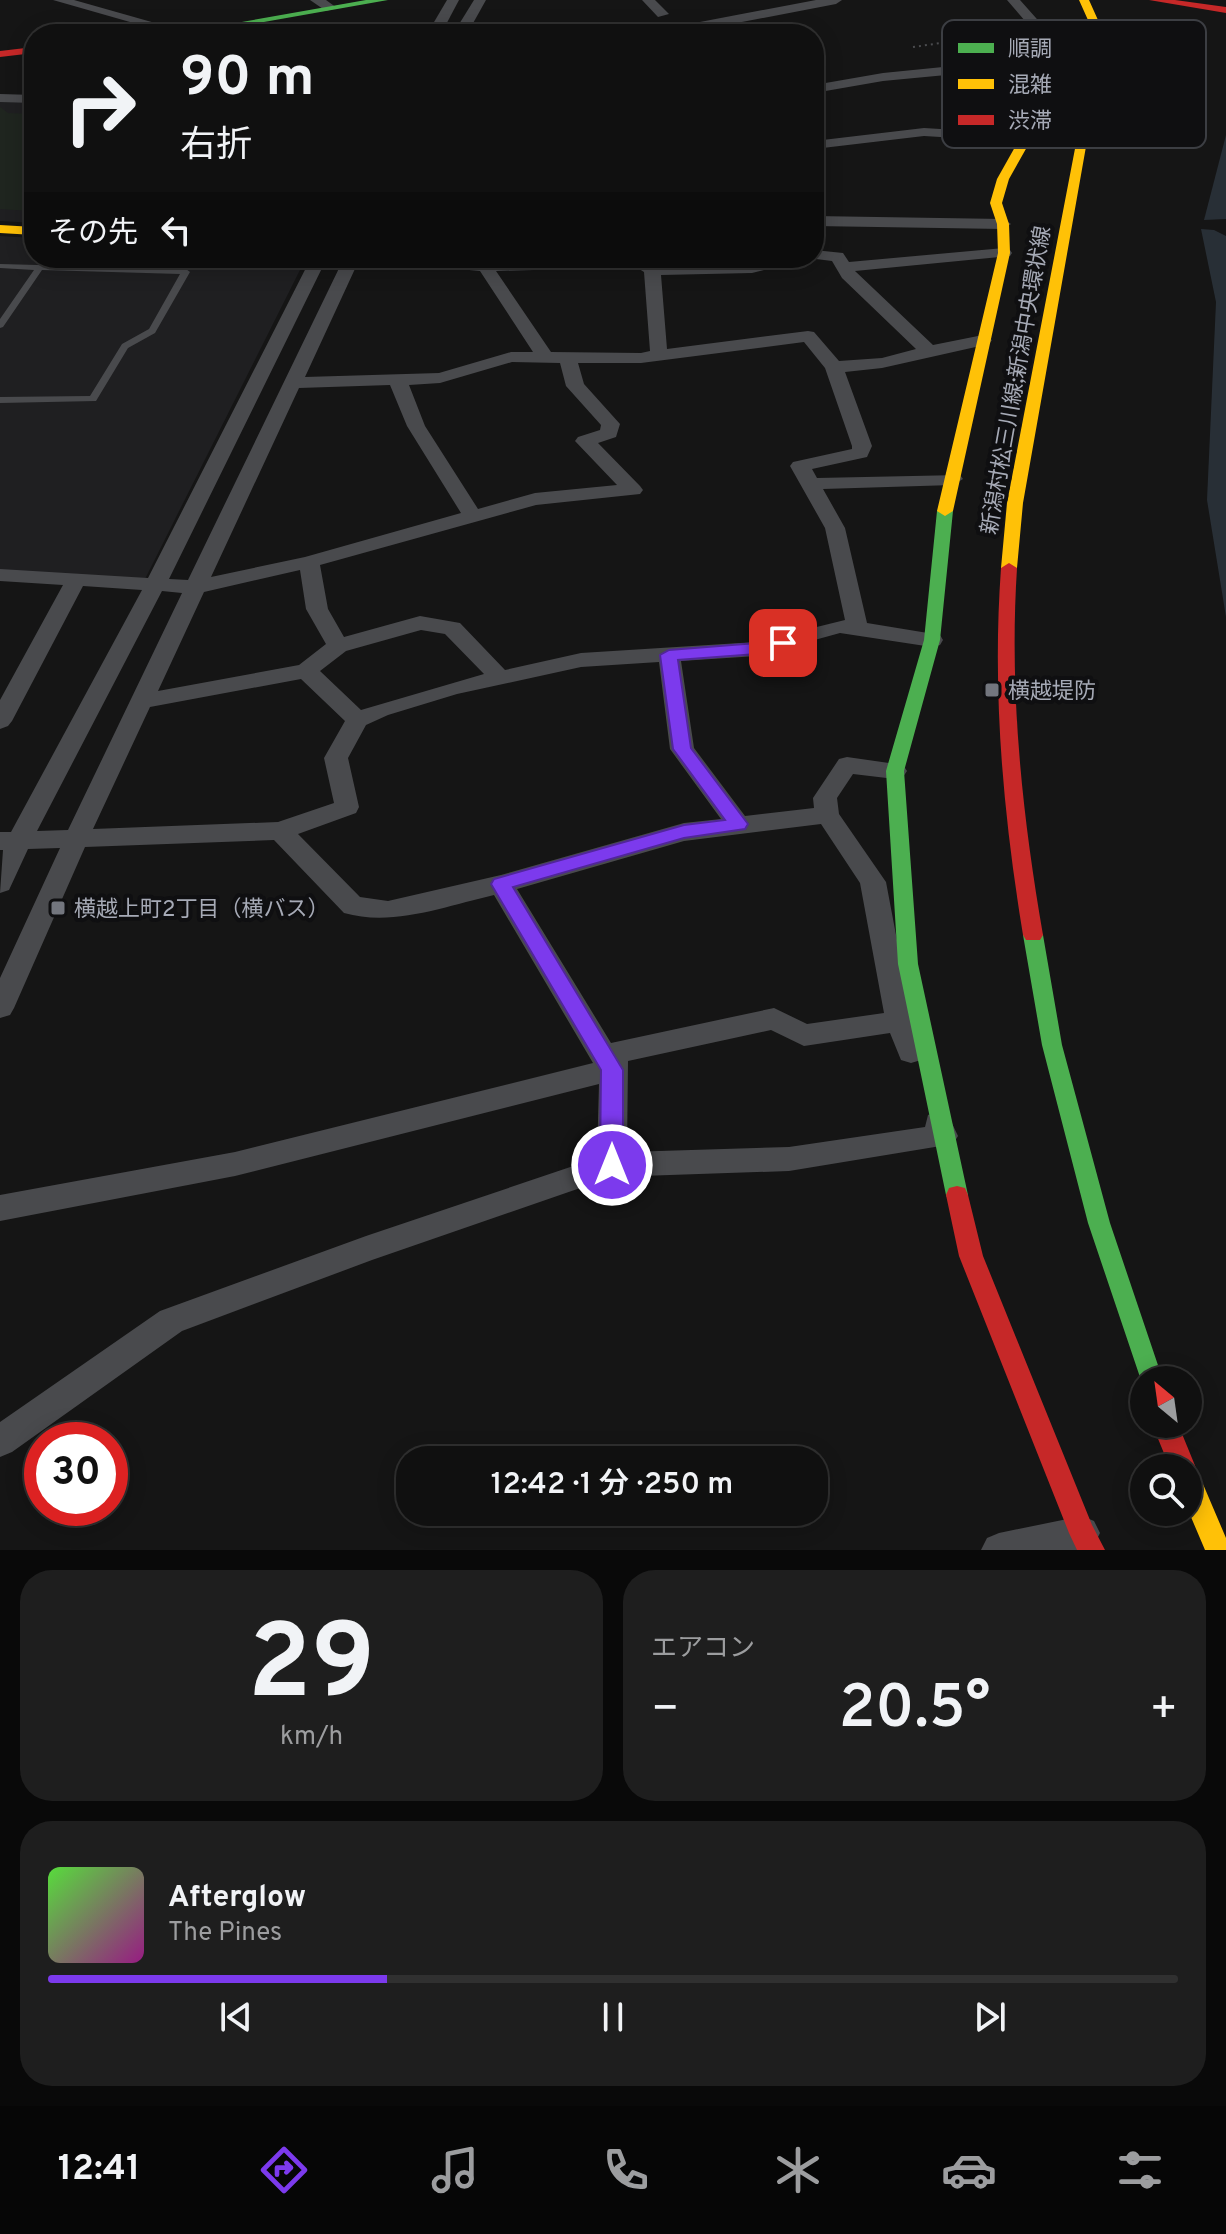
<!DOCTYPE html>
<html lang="ja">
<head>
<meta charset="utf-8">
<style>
  :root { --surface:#101010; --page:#1e1e1e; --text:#f1f3f6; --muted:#9c9d9f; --line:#303030; --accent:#7c3aed }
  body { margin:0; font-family:Overpass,"Noto Sans JP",sans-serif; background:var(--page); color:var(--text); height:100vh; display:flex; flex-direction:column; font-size:30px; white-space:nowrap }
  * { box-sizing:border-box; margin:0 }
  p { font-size:26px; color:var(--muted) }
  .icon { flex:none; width:44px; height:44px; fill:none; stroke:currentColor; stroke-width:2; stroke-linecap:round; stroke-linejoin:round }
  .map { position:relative; height:1550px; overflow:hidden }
  .drawer { display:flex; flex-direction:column; gap:20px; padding:20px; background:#090909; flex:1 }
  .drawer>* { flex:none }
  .guide { position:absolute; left:24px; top:24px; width:800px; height:244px; border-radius:32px; box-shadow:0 4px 20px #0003,0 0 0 2px var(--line); background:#101010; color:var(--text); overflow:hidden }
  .needle { width:52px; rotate:331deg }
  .controls { position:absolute; left:1130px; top:1366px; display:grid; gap:16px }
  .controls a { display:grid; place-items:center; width:72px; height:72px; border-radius:50%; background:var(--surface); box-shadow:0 4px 20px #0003,0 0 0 2px var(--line); font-size:40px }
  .speed { position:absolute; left:24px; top:1422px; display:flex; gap:16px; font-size:40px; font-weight:700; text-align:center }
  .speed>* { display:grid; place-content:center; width:104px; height:104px; border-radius:50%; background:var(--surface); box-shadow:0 4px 20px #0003,0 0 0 2px var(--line); line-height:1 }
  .speed .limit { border:12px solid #d22; background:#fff; color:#111 }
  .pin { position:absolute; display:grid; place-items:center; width:68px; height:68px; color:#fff; margin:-34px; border-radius:16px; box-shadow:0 4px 12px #0006 }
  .me { position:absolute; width:88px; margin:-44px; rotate:0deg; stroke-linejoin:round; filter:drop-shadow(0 0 6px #0008) }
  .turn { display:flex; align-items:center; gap:28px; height:168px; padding:0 24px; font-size:36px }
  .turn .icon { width:104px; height:104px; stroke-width:2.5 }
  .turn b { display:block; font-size:56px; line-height:68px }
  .then { display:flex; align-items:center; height:76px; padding:0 24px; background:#0003; gap:16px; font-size:30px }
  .big { font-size:60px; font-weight:600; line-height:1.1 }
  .drawer .widget { flex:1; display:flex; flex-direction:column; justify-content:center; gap:12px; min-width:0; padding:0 28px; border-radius:32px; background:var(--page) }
  .drawer .dial { align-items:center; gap:0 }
  .dial b { font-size:104px; line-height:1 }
  .song { display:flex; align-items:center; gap:24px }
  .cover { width:96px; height:96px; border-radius:12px; background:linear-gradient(135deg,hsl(110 70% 55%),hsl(310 70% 35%)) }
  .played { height:8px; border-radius:4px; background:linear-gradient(90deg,var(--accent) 30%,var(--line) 30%) }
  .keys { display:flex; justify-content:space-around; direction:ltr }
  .heat { display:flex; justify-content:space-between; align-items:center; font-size:44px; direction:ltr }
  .drawer .tiles { flex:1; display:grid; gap:20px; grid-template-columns:1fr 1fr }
  .widget:last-child { grid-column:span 2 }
  .trip { position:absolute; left:396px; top:1446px; width:432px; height:80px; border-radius:32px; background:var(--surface); box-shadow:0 4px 20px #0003,0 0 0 2px var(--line); font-weight:600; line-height:80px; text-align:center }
  .tabs { display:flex; height:128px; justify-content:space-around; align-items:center; background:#060606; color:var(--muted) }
  .tabs .icon { width:56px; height:56px }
  .tabs .selected { color:var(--accent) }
  .tabs b { font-size:36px; color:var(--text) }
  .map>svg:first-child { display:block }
</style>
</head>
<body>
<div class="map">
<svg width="1226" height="1550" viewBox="0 0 1226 1550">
  <rect width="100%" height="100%" fill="#151515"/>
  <g fill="#1f1f21">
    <polygon points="0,100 34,101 34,223 0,221"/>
    <polygon points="0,236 34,238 34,258 306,258 144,581 0,571"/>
  </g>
  <polygon fill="#1f251f" points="0,107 8,113 34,114 34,205 30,211 0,209"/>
  <g fill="#282f36">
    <polygon points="1226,135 1226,219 1204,220"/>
    <polygon points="1201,229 1214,230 1226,236 1226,617 1207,500 1216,302"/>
  </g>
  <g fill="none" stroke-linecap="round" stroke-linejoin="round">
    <polyline stroke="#4b4c4f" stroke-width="2" stroke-dasharray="2 4" stroke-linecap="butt" points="913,47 962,40"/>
    <polygon fill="#494a4d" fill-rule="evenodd" points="0,264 186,269 190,272 155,333 128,348 96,401 0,403 0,397 90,396 122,344 149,329 180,274 42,270 3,327 0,328 0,319 34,270 0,268"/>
    <g fill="#494a4d" fill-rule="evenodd">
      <polygon points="53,0 74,0 194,34 172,34"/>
      <polygon points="310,0 326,0 337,8 326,11"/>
      <polygon points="447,0 459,0 441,34 427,34"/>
      <polygon points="474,0 486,0 467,34 453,34"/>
      <polygon points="642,0 655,0 669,14 658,17"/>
      <polygon points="816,0 842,0 836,4 679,34 651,34 658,30"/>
      <polygon points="1007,0 1020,0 1060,45 1060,51 988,55 1006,66 999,70 883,81 814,93 814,85 883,73 983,63 971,56 972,49 977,48 1045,44"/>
      <polygon points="0,94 34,95 34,103 0,102"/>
      <polygon points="924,128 1022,134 1029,138 1022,142 924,136 814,149 814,141"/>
      <polygon points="814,216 1003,219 1011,224 1003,229 814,226"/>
      <path d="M1004,248L1010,250L1012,253L1010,256L855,271L933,345L983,335L992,340L989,344L882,368L845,372L872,446L867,457L812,469L817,478L960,475L963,479L953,485L823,489L845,528L867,623L940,635L943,640L940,645L932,647L840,633L757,656L681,661L694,748L745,816L814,808L813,798L839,759L847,757L903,765L907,771L903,777L895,779L853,774L837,798L839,814L886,882L910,1009L925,1012L929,1019L925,1026L916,1029L925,1052L921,1060L911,1063L901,1060L890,1033L804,1046L771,1030L628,1061L627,1152L789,1147L925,1127L928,1115L938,1111L948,1115L958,1136L953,1144L789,1171L612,1177L372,1260L182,1331L12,1452L0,1457V1422L160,1311L366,1236L597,1158L599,1084L235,1176L0,1221V1195L235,1152L593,1063L494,895C446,906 393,927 344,913L274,840L85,847L14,1008L10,1015L0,1018V978L60,848L28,849L9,890L0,893L3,850H0V832H11L142,590L83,586L12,721L8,726L0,729V700L63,585L0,581V569L148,578L311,258H327L169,579L188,580L344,258H360L305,377L439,373L511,352H533L480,271L393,263L385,258L485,261L643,258L655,265L752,263L773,258H801L799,261L752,273L661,275L667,349L808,331L814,332L839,361L882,358L916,349L842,278L832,261L808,258H814V250L843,253L849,262ZM636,267L644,272L650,351L641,353L551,352L496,271ZM804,342L825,368L852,446V449L793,462L790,466L825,528L845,620L756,642L581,653L505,670L460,623L420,616L344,637L328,609L320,565L536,505L640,494L643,490L640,486L598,443L616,437L620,424L584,384L578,363H641ZM512,362L560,363L566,386L601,425L600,430L578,437L575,441L617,485L535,493L478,509L425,426L409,385L440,383ZM390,385L407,426L461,513L305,557L211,577L299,388ZM300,570L306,609L326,644L299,665L158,691L204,592ZM162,591L182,593L68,830L37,831ZM421,630L445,634L484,674L361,710L320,671L346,651ZM659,662L670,749L721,819L684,823L501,875L388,901L360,897L298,834L356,813L359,807L348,758L366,725L388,715L457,694L581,667ZM301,679L345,721L324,758L334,803L278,822L93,829L150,707ZM821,824L860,883L884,1013L807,1024L774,1008L611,1043L517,889L684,841Z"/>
      <polygon points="1082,1516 1094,1521 1100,1533 1094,1545 1082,1550 981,1550 987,1538 999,1533"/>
    </g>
    <g fill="#4caf50" fill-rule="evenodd">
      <polygon points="366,0 388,0 197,34 174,34"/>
      <polygon points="945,506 953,511 940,640 904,771 918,964 968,1195 965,1202 957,1204 949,1202 946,1195 898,964 886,771 924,640 937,511"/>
      <polygon points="1033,928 1040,930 1043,935 1062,1045 1110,1223 1163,1380 1144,1380 1144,1389 1088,1223 1042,1045 1023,935 1026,930"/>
    </g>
    <g fill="#ffc107" fill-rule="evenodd">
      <polygon points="1079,0 1089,0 1102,29 1093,107 1023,503 1017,568 1009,573 1001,568 1007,503 1083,107 1092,29"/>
      <polygon points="1055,45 1060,48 1040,125 1027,139 1027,147 1009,179 1002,203 1009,224 1010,253 953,511 945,516 937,511 998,253 997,224 990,203 997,179 1015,147 1016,138 1030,124 1050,48"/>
      <polygon points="0,225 34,227 34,235 0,233"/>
      <polygon points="1188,1467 1197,1470 1226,1538 1226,1550 1205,1550 1188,1510 1188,1468 1185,1468"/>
    </g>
    <g fill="#c62828" fill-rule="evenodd">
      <polygon points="1149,0 1175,0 1226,7 1226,13"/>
      <polygon points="34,47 34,53 0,57 0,51"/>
      <path d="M1009,563L1017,568C1009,692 1022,813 1043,935L1040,940H1026L1023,935C1003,813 992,692 1001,568Z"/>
      <polygon points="957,1186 965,1188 968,1195 983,1256 1092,1525 1105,1550 1077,1550 1069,1533 959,1256 946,1195 949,1188"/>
      <polygon points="1152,1424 1178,1424 1196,1468 1192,1477 1188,1478 1188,1468 1170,1468"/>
    </g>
  </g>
  <polygon fill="#7c3aed" stroke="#51269a" stroke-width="2" points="783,638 789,639 791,643 789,647 757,654 678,660 691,748 748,824 745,829 684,838 513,887 623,1070 623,1165 620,1172 612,1175 604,1172 600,1165 601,1070 491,884 494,879 684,825 725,820 673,749 660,655 669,650 757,643"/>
  <g fill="#73767e" stroke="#0f0f11" stroke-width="3">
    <rect x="984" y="682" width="16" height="16" rx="4"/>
    <rect x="50" y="900" width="16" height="16" rx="4"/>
  </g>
  <g text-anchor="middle" stroke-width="8" stroke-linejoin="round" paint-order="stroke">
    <g font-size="22" fill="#a6aab6" stroke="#0f0f11">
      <text transform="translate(1015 380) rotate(-80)" y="8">新潟村松三川線;新潟中央環状線</text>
    </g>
    <g font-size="22" fill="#a6aab6" stroke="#0f0f11" text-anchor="start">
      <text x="1008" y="698">横越堤防</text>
      <text x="74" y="916">横越上町2丁目（横バス）</text>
    </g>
  </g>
  <rect x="942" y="20" width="264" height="128" rx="12" fill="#0f0f11" stroke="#3c3e43" stroke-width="2"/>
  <rect x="958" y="43" width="36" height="10" fill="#4caf50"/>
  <rect x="958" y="79" width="36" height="10" fill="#ffc107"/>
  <rect x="958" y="115" width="36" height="10" fill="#c62828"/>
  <g font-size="22" fill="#a6aab6">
    <text x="1008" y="56">順調</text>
    <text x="1008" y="92">混雑</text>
    <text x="1008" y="128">渋滞</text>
  </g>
</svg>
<div class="controls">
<a><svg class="needle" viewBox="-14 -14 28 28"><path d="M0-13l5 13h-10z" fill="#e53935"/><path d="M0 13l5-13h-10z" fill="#9c9d9f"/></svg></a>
<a><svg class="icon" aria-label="search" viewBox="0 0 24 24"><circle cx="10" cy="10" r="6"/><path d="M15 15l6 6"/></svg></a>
</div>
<div class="speed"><div class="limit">30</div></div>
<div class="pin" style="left:783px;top:643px;background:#d93025"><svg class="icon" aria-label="arrive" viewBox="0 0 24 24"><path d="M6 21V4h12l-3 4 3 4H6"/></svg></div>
<svg class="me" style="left:612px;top:1165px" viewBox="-20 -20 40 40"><circle r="17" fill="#7c3aed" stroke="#fff" stroke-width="3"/><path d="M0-11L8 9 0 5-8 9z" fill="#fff"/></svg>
<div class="trip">12:42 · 1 分 · 250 m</div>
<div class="guide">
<div class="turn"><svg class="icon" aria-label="right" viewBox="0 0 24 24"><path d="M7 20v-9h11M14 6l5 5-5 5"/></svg><div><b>90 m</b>右折</div></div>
<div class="then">その先<svg class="icon" aria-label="left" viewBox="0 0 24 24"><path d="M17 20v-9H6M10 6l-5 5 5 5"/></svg></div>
</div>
</div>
<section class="drawer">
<div class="tiles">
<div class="widget dial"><b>29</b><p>km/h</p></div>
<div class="widget"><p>エアコン</p>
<div class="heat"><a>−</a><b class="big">20.5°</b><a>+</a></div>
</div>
<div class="widget">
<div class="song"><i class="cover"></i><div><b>Afterglow</b><p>The Pines</p></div></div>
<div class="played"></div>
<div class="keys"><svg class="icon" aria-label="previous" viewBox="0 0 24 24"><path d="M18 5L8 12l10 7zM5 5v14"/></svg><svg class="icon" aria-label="pause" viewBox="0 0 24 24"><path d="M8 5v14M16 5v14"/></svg><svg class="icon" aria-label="next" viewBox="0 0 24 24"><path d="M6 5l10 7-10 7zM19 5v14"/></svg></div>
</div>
</div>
</section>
<nav class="tabs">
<b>12:41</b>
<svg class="icon selected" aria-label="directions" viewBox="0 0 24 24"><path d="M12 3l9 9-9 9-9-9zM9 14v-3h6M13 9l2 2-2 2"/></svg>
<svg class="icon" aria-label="music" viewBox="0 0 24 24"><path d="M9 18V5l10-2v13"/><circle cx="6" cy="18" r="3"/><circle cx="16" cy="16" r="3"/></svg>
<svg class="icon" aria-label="phone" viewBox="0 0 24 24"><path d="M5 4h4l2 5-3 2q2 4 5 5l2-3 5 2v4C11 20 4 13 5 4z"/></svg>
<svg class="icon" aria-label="climate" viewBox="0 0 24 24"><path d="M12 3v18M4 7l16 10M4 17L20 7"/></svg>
<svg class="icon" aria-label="car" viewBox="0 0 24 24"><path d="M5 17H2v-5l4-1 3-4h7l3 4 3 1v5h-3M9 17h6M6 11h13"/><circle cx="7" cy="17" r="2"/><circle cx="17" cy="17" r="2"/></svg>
<svg class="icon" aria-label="filters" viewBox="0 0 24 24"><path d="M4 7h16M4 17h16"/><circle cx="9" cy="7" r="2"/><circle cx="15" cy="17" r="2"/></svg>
</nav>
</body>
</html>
